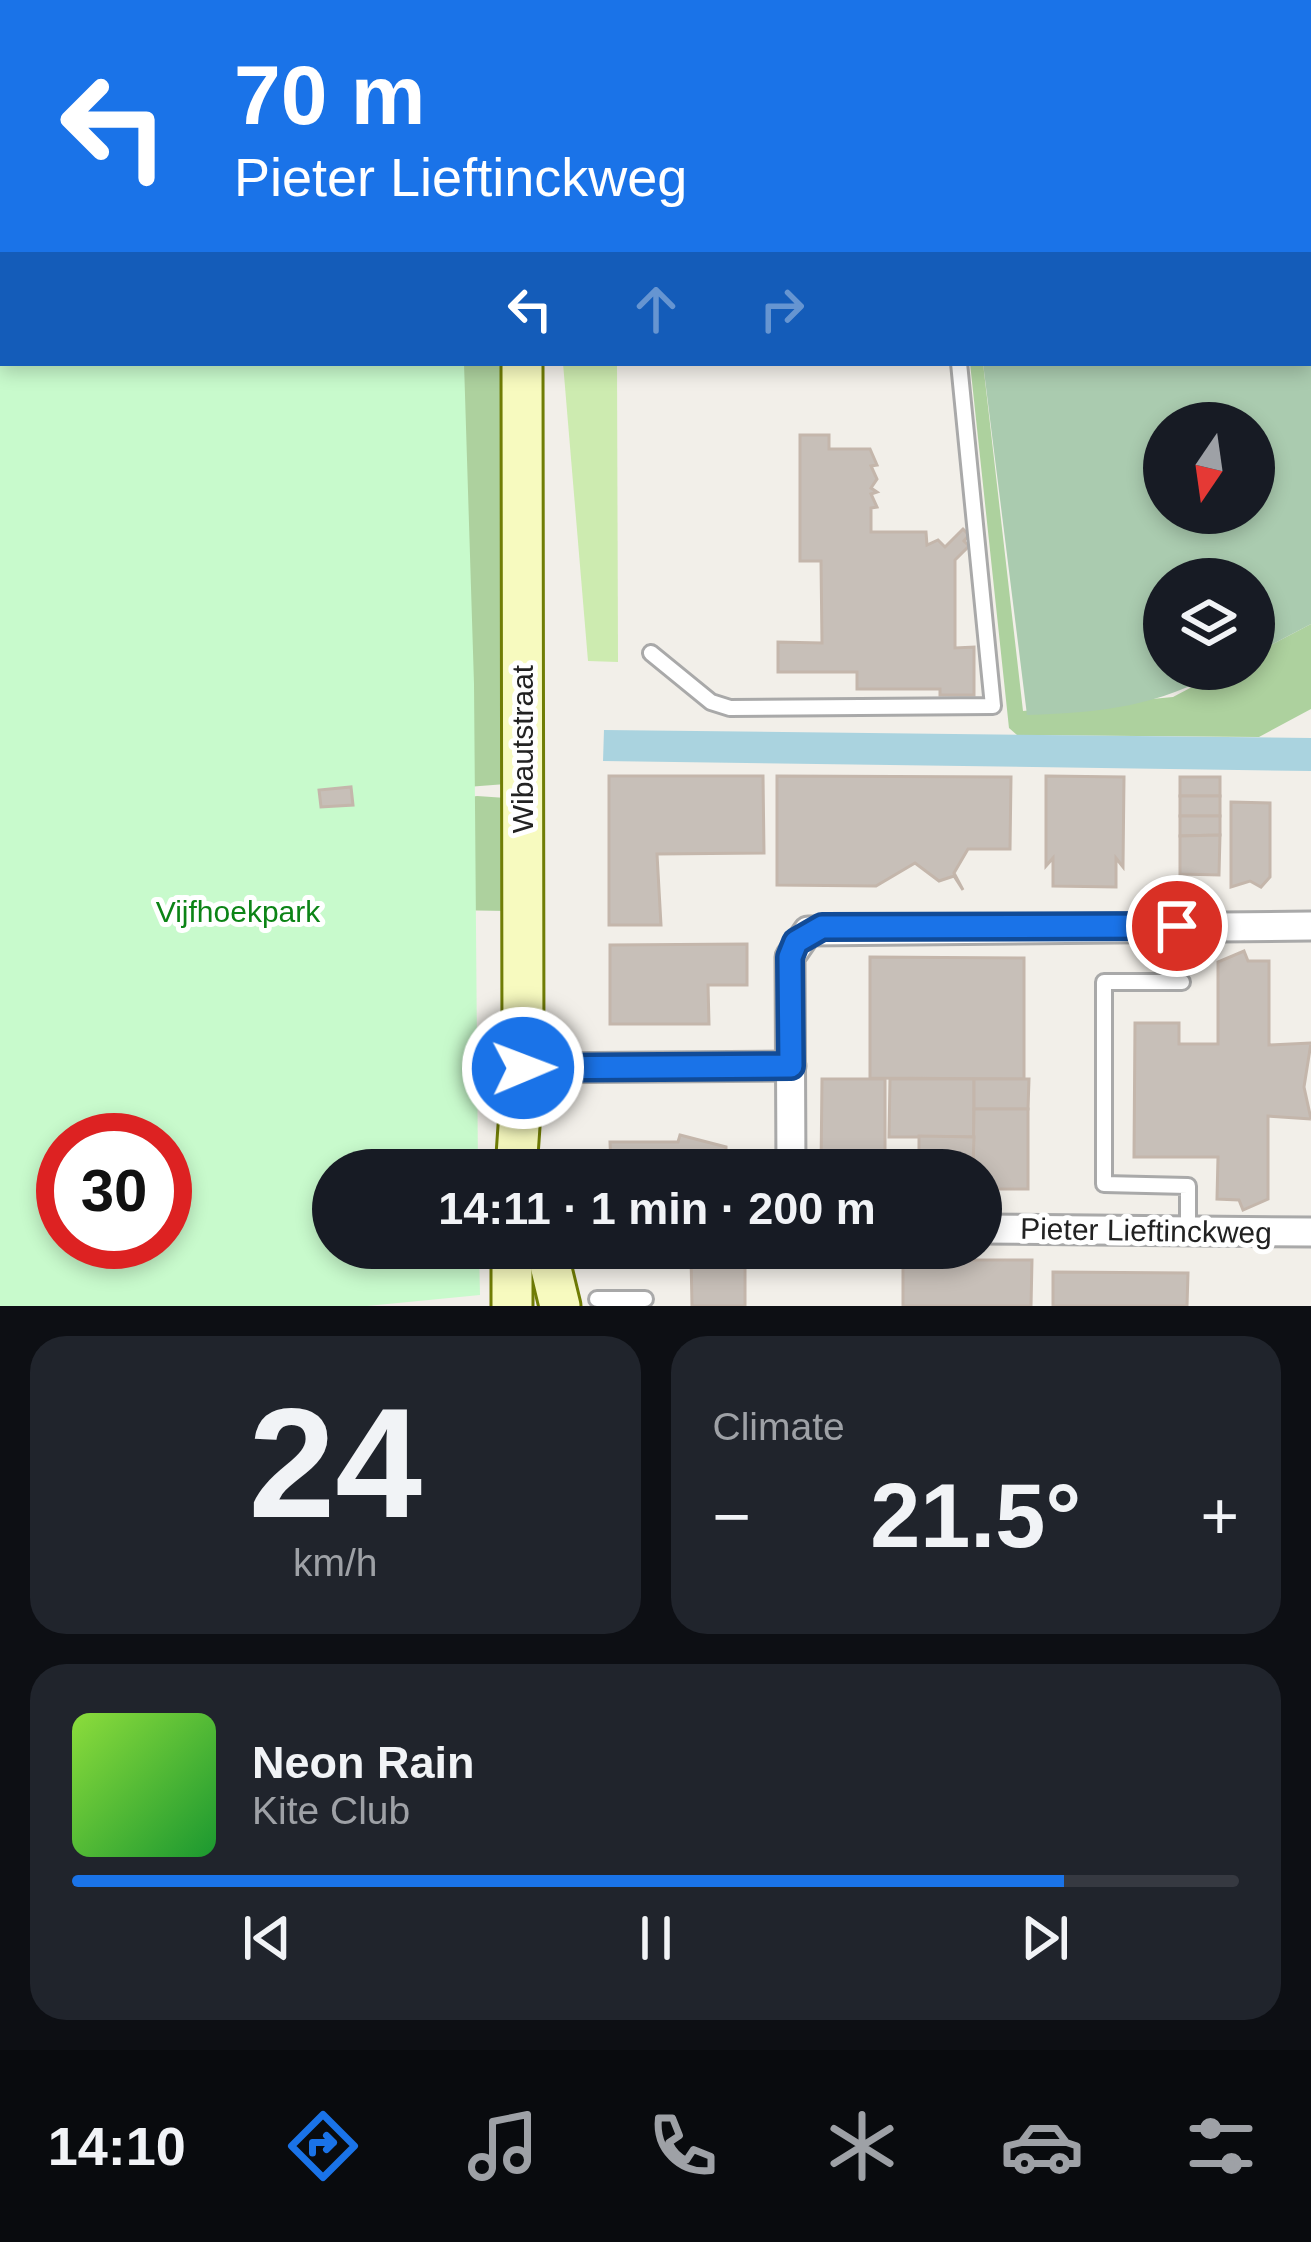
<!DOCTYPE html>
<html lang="en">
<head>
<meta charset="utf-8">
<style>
  :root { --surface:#171b24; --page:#20242c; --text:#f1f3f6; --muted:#9ea1a6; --line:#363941; --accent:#1a73e8 }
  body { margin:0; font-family:Arial,sans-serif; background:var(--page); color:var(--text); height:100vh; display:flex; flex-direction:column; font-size:45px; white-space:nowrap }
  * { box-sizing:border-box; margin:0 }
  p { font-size:39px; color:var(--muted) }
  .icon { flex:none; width:66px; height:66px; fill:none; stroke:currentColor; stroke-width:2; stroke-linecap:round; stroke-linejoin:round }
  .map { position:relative; height:1306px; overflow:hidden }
  .side { display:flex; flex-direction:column; gap:30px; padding:30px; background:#0d0f14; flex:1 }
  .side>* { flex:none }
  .guide { position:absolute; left:0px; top:0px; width:1311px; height:366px; box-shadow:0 6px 18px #0003; background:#1a73e8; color:#fff; overflow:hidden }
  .needle { width:78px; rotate:193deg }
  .controls { position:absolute; left:1143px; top:402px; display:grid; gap:24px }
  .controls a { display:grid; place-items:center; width:132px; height:132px; border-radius:50%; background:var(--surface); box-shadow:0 6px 18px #0003; font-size:60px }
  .speed { position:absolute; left:36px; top:1113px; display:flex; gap:24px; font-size:60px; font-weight:700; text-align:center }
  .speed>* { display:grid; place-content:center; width:156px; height:156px; border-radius:50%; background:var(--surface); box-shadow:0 6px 18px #0003; line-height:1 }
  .speed .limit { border:18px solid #d22; background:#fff; color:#111 }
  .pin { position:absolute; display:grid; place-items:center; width:102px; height:102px; color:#fff; margin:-51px; border:6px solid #fff; border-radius:50%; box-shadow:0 3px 12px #0007 }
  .me { position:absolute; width:132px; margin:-66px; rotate:89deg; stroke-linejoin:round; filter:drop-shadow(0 0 9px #0008) }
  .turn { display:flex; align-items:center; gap:42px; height:252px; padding:0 36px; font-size:54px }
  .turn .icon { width:156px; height:156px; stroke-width:2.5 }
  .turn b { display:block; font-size:84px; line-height:102px }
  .lanes { display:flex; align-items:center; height:114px; padding:0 36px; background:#0003; justify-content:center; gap:60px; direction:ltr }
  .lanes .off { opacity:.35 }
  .big { font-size:90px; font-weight:600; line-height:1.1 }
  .side .tile { flex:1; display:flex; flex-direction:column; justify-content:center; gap:18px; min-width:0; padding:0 42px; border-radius:36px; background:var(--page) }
  .side .dial { align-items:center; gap:0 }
  .dial b { font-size:156px; line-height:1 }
  .song { display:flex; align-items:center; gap:36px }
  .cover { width:144px; height:144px; border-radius:18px; background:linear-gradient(135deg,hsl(90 70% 55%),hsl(130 70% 35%)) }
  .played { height:12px; border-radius:6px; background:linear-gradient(90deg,var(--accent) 85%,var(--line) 85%) }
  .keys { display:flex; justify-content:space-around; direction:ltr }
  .heat { display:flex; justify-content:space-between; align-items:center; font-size:66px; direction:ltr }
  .side .tiles { flex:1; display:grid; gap:30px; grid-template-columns:1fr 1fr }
  .tile:last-child { grid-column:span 2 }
  .trip { position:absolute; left:312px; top:1149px; width:690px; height:120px; border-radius:60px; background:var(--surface); box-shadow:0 6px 18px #0003; font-weight:600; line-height:120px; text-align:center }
  .dock { display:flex; height:192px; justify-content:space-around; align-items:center; background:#090b0e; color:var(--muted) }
  .dock .icon { width:84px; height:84px }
  .dock .on { color:var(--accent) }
  .dock b { font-size:54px; color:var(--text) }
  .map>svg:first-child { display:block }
</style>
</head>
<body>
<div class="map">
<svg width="1311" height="1306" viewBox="0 0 1311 1306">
  <rect width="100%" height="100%" fill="#f2efe9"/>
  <polygon fill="#cdebb0" points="563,363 617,363 618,662 588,661"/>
  <g fill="#add19e">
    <polygon points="189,363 501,363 506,784 441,789"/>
    <polygon points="970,363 983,363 1023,711 1173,697 1226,669 1254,669 1254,654 1311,624 1311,709 1259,737 1017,735 1009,728"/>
    <polygon points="477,796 506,798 507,911 448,910 431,803"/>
  </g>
  <path fill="#aacbaf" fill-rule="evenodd" d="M663,0H1311V624L1254,654V579H1164V669H1226C1154,707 1106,712 1027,715L983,363H1308V3ZM1164,423H1254V513H1164Z"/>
  <path fill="#c8facc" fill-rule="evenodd" d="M0,0L444,3H3V363H464L474,684L478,1170H333V1248H479L480,1295L367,1306H0ZM63,1140H165V1242H63Z"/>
  <polygon fill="#aad3df" points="604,730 1311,738 1311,771 603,761"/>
  <g fill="#c7bfb8" stroke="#c4b6ab" stroke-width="3">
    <polygon points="800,435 829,435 829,449 870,449 877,465 871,466 877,479 871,488 877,492 871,494 877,507 871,508 871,532 926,532 927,545 938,540 945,547 963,529 969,535 964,541 969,546 955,560 955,648 974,647 974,695 940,695 940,689 857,689 857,672 778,672 778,642 822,643 821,561 800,561"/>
    <polygon points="609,776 763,776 764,853 657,854 661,925 609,925"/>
    <polygon points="777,776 1011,777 1010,849 968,849 954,873 963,890 954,876 939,881 915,863 876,886 777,885"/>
    <polygon points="1046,776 1124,777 1123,867 1116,858 1116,887 1053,886 1053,858 1046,866"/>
    <rect x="1180" y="777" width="40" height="19"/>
    <polygon points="351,787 353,805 321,807 319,790"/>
    <rect x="1180" y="796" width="40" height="20"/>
    <polygon points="1231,802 1270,803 1270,877 1261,887 1250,881 1231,887"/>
    <polygon points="1180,816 1220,816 1220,835 1180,836"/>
    <polygon points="1220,835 1219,875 1180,874 1180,836"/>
    <polygon points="747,944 747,985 708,985 709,1024 610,1024 610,945"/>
    <polygon points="1244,951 1248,961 1269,961 1269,1045 1311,1043 1304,1087 1311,1119 1268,1116 1268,1199 1243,1210 1239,1200 1217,1199 1218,1157 1134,1157 1135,1023 1179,1023 1179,1044 1218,1044 1218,962"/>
    <polygon points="870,957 1024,958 1024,1079 870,1078"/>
    <polygon points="822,1079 885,1079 885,1158 869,1158 869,1170 821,1170"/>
    <polygon points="890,1079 974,1079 974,1137 889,1137"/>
    <polygon points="974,1079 1029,1079 1028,1109 974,1109"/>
    <polygon points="974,1109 1028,1109 1028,1189 981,1189 981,1170 973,1170"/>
    <polygon points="680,1135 726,1147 726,1170 611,1170 610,1142 678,1142"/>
    <polygon points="919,1136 974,1137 973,1164 919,1164"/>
    <polygon points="700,1248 736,1248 736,1256 745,1256 745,1306 692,1306 691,1256 700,1256"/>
    <polygon points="903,1260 1032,1260 1031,1306 903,1306"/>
    <polygon points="1053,1272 1188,1273 1187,1306 1053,1306"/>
  </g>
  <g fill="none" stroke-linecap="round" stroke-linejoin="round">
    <g stroke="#a9a9a9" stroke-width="20">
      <g id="lane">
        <polyline points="651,653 711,702 730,708 993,706 959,363"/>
        <polyline points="1182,982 1104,982 1104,1184 1188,1186 1188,1230"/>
        <polyline points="597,1299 645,1299"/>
      </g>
    </g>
    <g stroke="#a9a9a9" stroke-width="33">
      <g id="street">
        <polyline points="1308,14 1311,11"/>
        <polyline points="523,1068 791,1066"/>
        <polyline points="791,1170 790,957 808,931 1311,926"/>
        <polyline points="981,1229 1311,1232"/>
      </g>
    </g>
    <g stroke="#707d05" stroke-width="45">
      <g id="secondary">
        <polyline points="511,0 512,3"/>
        <polyline points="516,1170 523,1068 522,363"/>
        <polyline points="512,1248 512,1306"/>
        <polyline points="546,1248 560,1306"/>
      </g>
    </g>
    <use href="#lane" stroke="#fff" stroke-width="14"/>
    <use href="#street" stroke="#fff" stroke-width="27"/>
    <use href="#secondary" stroke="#f7fabf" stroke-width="39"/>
  </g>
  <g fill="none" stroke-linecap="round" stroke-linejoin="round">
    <g stroke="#114b97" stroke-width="30">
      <polyline id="route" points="523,1068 791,1066 790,957 796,942 822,927 1177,926"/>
    </g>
    <use href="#route" stroke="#1a73e8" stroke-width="21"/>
  </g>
  <g text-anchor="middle" stroke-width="10" stroke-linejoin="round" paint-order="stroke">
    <g font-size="30" fill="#222" stroke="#fff">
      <text transform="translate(523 749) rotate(-90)" y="10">Wibautstraat</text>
      <text transform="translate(1146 1231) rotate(1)" y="10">Pieter Lieftinckweg</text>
    </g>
    <g font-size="30" fill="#0c8416" stroke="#fff">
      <text x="238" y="922">Vijfhoekpark</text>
    </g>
  </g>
</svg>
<div class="controls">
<a><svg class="needle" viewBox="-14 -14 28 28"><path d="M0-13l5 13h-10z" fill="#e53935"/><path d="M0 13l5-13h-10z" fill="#9ea1a6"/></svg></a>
<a><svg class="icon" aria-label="layers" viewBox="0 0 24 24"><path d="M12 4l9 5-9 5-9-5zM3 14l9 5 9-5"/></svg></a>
</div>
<div class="speed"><div class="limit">30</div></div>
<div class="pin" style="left:1177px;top:926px;background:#d93025"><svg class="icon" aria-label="arrive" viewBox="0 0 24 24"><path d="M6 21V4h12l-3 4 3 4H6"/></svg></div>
<svg class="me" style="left:523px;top:1068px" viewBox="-20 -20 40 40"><circle r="17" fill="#1a73e8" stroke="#fff" stroke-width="3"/><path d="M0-11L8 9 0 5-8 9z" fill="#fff"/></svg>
<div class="trip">14:11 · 1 min · 200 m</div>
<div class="guide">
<div class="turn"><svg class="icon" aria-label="left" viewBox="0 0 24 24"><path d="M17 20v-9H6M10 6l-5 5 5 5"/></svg><div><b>70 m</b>Pieter Lieftinckweg</div></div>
<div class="lanes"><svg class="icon" aria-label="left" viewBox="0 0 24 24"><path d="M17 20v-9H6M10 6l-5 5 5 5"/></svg><svg class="icon off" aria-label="ahead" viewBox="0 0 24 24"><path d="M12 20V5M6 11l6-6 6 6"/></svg><svg class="icon off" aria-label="right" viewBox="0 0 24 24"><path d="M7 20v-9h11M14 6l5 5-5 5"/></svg></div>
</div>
</div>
<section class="side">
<div class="tiles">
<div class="tile dial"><b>24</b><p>km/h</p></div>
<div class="tile"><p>Climate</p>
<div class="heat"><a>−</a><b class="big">21.5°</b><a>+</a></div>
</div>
<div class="tile">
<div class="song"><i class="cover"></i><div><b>Neon Rain</b><p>Kite Club</p></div></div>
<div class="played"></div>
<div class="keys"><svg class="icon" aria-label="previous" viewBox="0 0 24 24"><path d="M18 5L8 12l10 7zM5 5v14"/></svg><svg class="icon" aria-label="pause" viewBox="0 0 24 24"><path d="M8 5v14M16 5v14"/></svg><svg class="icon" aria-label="next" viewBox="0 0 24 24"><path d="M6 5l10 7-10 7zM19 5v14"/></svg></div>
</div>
</div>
</section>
<nav class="dock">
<b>14:10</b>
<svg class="icon on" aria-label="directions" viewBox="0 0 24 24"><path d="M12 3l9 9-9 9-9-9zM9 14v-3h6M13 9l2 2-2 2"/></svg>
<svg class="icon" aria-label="music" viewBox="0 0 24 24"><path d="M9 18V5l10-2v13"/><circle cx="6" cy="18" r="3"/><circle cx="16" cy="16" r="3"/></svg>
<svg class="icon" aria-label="phone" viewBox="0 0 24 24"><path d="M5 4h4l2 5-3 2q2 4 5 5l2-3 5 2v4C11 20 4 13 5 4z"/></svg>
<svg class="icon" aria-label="climate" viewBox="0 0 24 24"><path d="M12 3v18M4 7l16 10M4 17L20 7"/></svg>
<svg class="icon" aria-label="car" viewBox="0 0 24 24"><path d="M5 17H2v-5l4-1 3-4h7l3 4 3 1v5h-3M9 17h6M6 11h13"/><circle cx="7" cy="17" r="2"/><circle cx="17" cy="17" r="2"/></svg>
<svg class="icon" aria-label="filters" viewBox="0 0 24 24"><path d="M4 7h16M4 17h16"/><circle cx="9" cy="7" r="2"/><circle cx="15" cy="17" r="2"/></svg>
</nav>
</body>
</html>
